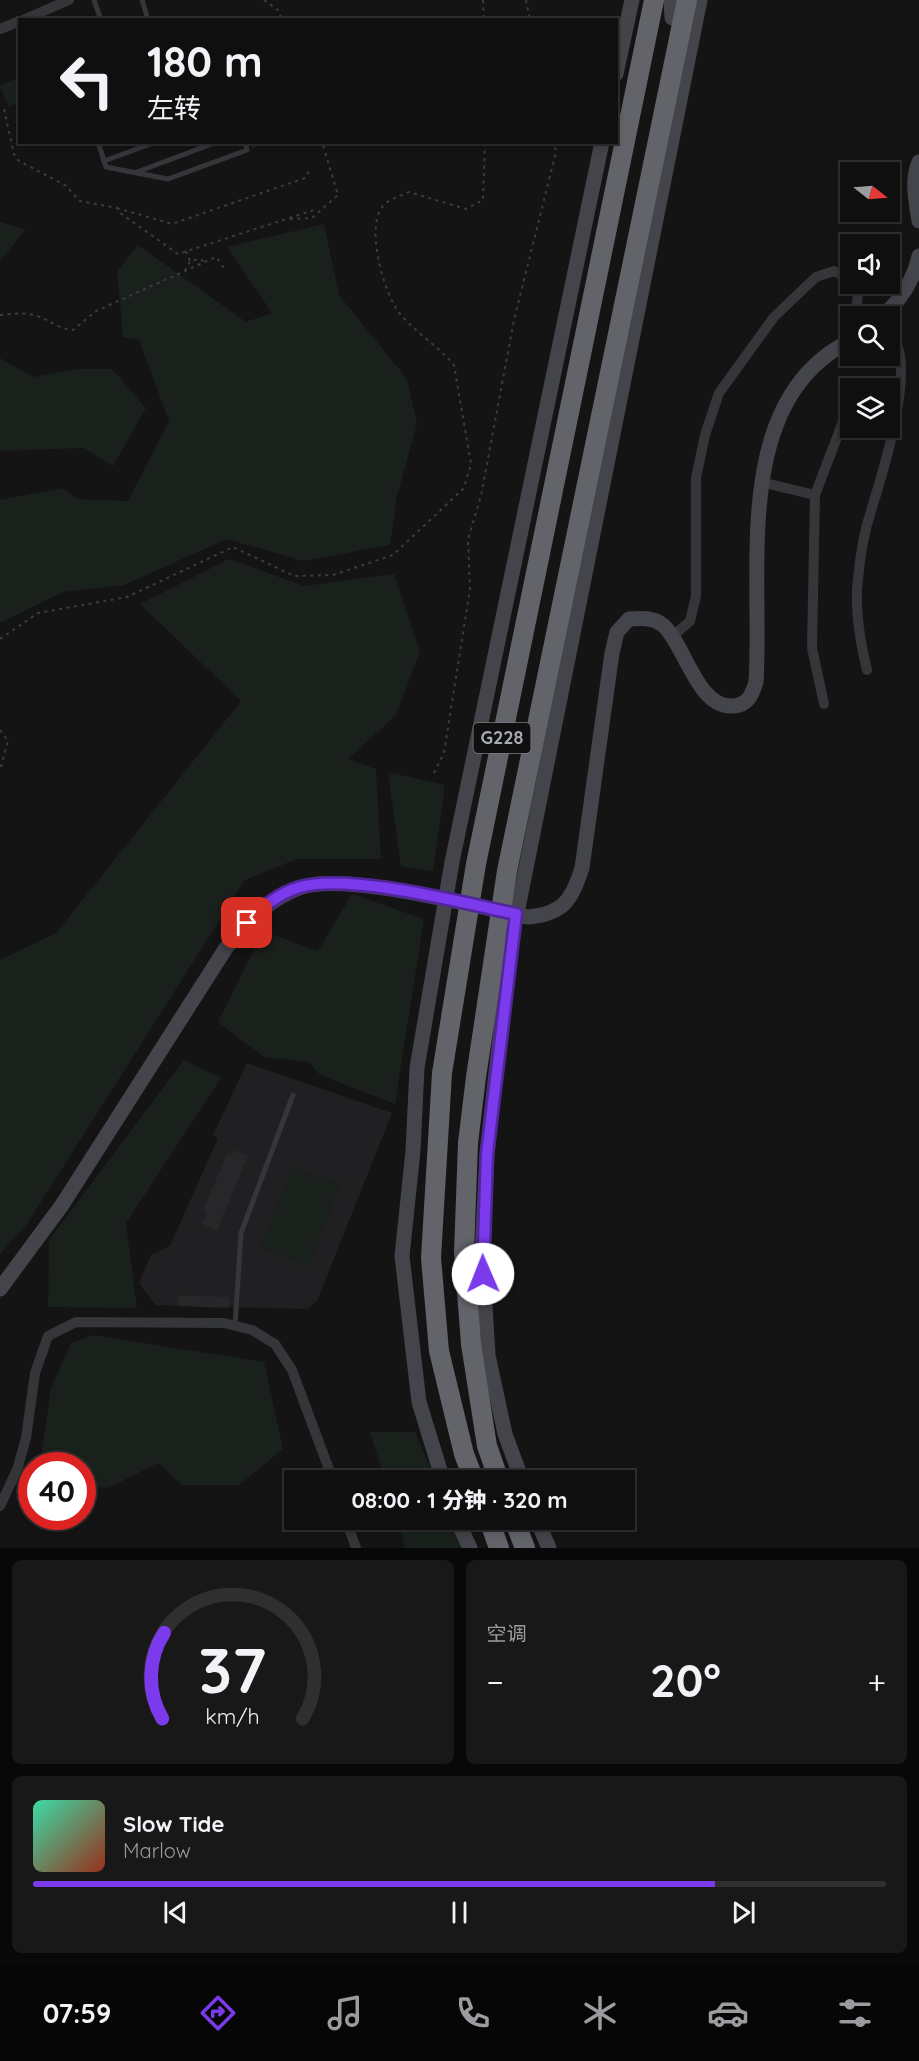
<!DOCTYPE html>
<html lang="zh">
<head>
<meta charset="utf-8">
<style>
  :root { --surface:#0f0f10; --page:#181819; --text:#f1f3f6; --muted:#9b9c9f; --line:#2f2f30; --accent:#7c3aed }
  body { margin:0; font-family:Quicksand,"Noto Sans SC",sans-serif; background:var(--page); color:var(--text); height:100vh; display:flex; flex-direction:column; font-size:22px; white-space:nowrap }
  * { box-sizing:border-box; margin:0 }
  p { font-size:20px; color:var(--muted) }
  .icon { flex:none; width:33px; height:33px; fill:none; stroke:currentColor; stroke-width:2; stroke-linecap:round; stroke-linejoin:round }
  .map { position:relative; height:1548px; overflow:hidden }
  .sheet { display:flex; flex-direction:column; gap:12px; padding:12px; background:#080809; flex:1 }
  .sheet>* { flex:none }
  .hud { position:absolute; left:18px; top:18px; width:600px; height:126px; border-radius:0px; box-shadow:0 3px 9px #0003,0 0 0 2px var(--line); background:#0f0f10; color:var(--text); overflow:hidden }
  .needle { width:39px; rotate:107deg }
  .controls { position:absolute; left:840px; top:162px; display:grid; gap:12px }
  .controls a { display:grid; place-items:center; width:60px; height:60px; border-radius:0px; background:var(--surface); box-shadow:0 3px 9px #0003,0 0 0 2px var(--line); font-size:30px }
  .speed { position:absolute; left:18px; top:1452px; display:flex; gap:12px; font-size:30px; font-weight:700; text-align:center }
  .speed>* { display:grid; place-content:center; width:78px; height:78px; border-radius:50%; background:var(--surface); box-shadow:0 3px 9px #0003,0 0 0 2px var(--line); line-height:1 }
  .speed .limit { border:9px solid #d22; background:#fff; color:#111 }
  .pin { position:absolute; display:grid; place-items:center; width:51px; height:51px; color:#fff; margin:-26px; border-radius:12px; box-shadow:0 3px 9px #0006 }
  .me { position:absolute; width:66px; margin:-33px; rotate:359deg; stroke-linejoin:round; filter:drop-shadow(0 0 4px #0008) }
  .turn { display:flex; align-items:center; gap:21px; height:126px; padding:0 30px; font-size:27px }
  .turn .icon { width:78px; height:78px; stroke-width:2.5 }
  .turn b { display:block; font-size:42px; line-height:51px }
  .big { font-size:45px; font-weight:800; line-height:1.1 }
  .sheet .tile { flex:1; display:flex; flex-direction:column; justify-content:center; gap:9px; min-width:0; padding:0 21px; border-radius:9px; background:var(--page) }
  .sheet .dial { align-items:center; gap:0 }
  .dial svg { height:156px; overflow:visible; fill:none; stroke:var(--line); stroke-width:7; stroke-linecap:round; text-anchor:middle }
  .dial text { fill:var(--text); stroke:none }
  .song { display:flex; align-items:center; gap:18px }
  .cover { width:72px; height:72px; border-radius:9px; background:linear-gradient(135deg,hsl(160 70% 55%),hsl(10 70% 35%)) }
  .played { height:6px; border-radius:3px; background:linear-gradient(90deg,var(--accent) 80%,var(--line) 80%) }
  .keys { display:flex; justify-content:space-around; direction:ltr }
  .heat { display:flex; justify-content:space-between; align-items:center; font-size:33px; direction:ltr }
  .sheet .tiles { flex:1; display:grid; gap:12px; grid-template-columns:1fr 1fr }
  .tile:last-child { grid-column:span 2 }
  .trip { position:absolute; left:284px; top:1470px; width:351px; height:60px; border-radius:0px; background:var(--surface); box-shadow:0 3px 9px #0003,0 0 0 2px var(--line); font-weight:800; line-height:60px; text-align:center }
  .tab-bar { display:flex; height:96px; justify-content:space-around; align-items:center; background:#060606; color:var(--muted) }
  .tab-bar .icon { width:42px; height:42px }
  .tab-bar .selected { color:var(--accent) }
  .tab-bar b { font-size:27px; color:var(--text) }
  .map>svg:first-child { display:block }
</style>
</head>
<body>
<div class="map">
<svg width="919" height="1548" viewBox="0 0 919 1548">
  <rect width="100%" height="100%" fill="#141415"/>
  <polygon fill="#202022" points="247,1063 392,1113 317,1301 307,1309 155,1305 139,1283 151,1255 170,1246 218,1138 213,1135"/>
  <g fill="#1a201b">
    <polygon points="19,77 19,102 9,107 0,86"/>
    <polygon points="0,222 26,229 0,261"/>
    <polygon points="324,224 339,295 407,379 417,424 397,496 390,545 303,561 227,539 124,585 63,592 0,623 0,500 62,488 78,499 128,501 169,421 139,340 123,337 117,272 138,245 246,322 272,313 227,247"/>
    <polygon points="0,358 33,377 78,369 112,369 146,408 113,466 84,448 0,451"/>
    <polygon points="229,559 304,586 394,574 420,652 396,715 348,759 376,769 381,859 297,859 245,880 27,1224 0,1254 0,960 56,933 241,701 140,604"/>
    <polygon points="388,772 445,785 433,871 401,867"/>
    <polygon points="352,894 424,919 395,1104 320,1075 309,1062 264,1057 218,1022 263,931 318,951"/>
    <polygon points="184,1060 221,1078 126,1223 137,1308 48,1307 49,1240"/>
    <polygon points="292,1166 341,1185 309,1267 260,1248"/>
    <polygon points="93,1335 264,1362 283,1449 239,1485 182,1485 158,1463 108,1488 83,1486 82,1466 40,1465 51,1388 71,1343"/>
    <polygon points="370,1432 415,1432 436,1480 385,1480"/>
    <polygon points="397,1520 453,1520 466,1548 405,1548"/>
  </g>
  <g fill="#272729">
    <polygon points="250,142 265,142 265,143 252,148"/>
    <polygon points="233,1150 248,1156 217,1231 202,1224 207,1212 203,1210 227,1154 231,1156"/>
    <polygon points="179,1295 229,1297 229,1308 177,1306"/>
  </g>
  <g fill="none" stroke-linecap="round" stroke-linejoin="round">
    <g stroke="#3b3d41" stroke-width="2" stroke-dasharray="3 4.5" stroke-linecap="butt">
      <polyline points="264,0 278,10 282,20"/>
      <polyline points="483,0 484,20"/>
      <polyline points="526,0 530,20"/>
      <polyline points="4,109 14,154 19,161 65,185 80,201 117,208 120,213 178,254 314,210"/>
      <polyline points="117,208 172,224 305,178 310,170"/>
      <polyline points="290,219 312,218 338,195 322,142"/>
      <polyline points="186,251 190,261"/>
      <polyline points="185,271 190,261 200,259 205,262"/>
      <path d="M0,315C11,314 22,312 33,315C48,318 58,329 73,330L96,311L216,257L224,268"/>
      <path d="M0,639L38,613L127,597L233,547L294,576L333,575L393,555L464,488L471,464L454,365C438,346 416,333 400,314C384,295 364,224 384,205C389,199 401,196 409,192L466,209L483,200L485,142"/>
      <polyline points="0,730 8,741 0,770"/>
      <polyline points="434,773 444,753 470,589 468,539 481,496 514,320 556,152 554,142"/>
    </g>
    <g stroke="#35363a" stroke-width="5">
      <polyline points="94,0 101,20"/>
      <polyline points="142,0 148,20"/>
      <polyline points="98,142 104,161 156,142"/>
      <polyline points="104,161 106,167 168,179 247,150 245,142"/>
      <polyline points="137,172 217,142"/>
      <polyline points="235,1326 241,1233 293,1095"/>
    </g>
    <g stroke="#35363a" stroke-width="10">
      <polyline points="23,20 69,0"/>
      <polyline points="0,29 20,21"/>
      <polyline points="853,284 858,295 855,316"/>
      <polyline points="761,482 815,495"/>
      <polyline points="673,636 690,621 696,596 696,478 705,435 719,393 774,317 816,277 834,271 850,279"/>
      <path d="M867,670C860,641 854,609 858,579C860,557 864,532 871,511C883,472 919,359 890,334"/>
      <polyline points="824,704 812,648 815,495 850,403"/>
      <polyline points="0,1506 17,1470 26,1438 35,1373 48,1336 76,1322 224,1323 252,1330 275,1344 292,1370 333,1480"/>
      <polyline points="346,1520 356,1548"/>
    </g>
    <g stroke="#43454a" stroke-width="15">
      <polyline points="671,0 672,18"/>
      <polyline points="616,74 632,0"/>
      <path d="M919,162C911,181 916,201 919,221"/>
      <path d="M883,316C900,300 914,279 919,256"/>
      <path d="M0,1289L62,1205L226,948C247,923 267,900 299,888C344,871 477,907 528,917C563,914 572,900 582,868L612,653L617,632L629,619C640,618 654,617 664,626C685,646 698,709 733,706C748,705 752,695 756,682C763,573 730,400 850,341"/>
      <polyline points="443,1480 419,1402 402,1256 413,1151 417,1068 452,862 602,142"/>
      <polyline points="522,1480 505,1434 488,1355 482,1254 487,1154 510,948 700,0"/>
      <polyline points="457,1520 470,1548"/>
      <polyline points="537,1520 549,1548"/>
    </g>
    <g stroke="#62646a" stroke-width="20">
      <polyline points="474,1480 464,1454 439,1351 431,1258 442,1073 476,864 654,0"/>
      <polyline points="499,1480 487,1446 471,1344 464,1253 468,1143 476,1077 507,871 687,0"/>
      <polyline points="489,1520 499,1548"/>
      <polyline points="514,1520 525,1548"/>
    </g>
  </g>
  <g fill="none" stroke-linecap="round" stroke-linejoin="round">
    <g stroke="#51269a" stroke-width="15">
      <path id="route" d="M247,923C259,908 282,892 300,887C350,873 463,903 516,914L487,1154L483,1274"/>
    </g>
    <use href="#route" stroke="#7c3aed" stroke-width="10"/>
  </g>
  <g text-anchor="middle" stroke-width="6" stroke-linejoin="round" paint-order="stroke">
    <rect fill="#0f0f10" stroke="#797c83" stroke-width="1.5" x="473.5" y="723" width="57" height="30" rx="4.5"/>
    <g font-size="18" font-weight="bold" fill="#a7abb4">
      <text x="502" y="744">G228</text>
    </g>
  </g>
</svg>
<div class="controls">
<a><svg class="needle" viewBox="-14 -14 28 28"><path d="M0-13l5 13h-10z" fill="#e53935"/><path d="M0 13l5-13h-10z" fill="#9b9c9f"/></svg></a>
<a><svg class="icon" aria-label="sound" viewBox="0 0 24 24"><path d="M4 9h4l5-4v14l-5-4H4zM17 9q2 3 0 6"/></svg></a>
<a><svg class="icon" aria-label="search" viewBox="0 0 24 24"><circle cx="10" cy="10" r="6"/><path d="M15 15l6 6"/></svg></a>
<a><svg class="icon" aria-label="layers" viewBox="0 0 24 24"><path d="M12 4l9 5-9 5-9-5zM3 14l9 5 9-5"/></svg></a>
</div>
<div class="speed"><div class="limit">40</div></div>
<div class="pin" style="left:247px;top:923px;background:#d93025"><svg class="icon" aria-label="arrive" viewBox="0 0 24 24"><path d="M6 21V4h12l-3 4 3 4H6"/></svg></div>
<svg class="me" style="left:483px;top:1274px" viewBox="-20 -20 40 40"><circle r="19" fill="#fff"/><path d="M0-13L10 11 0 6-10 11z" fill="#7c3aed"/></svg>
<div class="trip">08:00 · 1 分钟 · 320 m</div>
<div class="hud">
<div class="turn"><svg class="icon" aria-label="left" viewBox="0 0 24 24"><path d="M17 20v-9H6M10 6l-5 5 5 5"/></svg><div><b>180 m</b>左转</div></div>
</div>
</div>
<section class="sheet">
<div class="tiles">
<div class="tile dial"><svg viewBox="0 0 100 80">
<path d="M14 69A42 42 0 1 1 86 69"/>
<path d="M14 69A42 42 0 0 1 15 25" stroke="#7c3aed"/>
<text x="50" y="56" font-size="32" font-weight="700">37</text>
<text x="50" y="72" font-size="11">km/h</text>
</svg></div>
<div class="tile"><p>空调</p>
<div class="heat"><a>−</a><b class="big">20°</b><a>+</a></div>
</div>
<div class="tile">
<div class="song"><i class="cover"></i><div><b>Slow Tide</b><p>Marlow</p></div></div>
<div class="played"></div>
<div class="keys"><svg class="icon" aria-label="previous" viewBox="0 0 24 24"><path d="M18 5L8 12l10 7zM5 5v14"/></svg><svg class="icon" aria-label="pause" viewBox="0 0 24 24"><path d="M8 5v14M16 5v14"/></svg><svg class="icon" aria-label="next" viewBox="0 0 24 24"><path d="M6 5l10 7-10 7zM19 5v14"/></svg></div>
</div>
</div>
</section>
<nav class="tab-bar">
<b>07:59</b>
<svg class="icon selected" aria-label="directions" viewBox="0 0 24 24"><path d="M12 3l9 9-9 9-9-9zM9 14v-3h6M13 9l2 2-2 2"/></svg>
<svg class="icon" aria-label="music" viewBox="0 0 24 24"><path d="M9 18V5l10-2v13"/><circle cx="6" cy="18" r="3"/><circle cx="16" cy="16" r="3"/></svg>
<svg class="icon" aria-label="phone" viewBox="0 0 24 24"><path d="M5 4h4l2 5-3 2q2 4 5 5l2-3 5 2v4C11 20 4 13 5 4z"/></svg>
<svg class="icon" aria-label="climate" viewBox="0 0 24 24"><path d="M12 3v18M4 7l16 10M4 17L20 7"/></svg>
<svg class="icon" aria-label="car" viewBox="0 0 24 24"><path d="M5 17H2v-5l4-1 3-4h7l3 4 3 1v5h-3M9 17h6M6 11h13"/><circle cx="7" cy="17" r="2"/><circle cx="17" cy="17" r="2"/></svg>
<svg class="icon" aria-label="filters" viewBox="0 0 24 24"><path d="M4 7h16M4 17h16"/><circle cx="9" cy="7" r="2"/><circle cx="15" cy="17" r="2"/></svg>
</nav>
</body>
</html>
